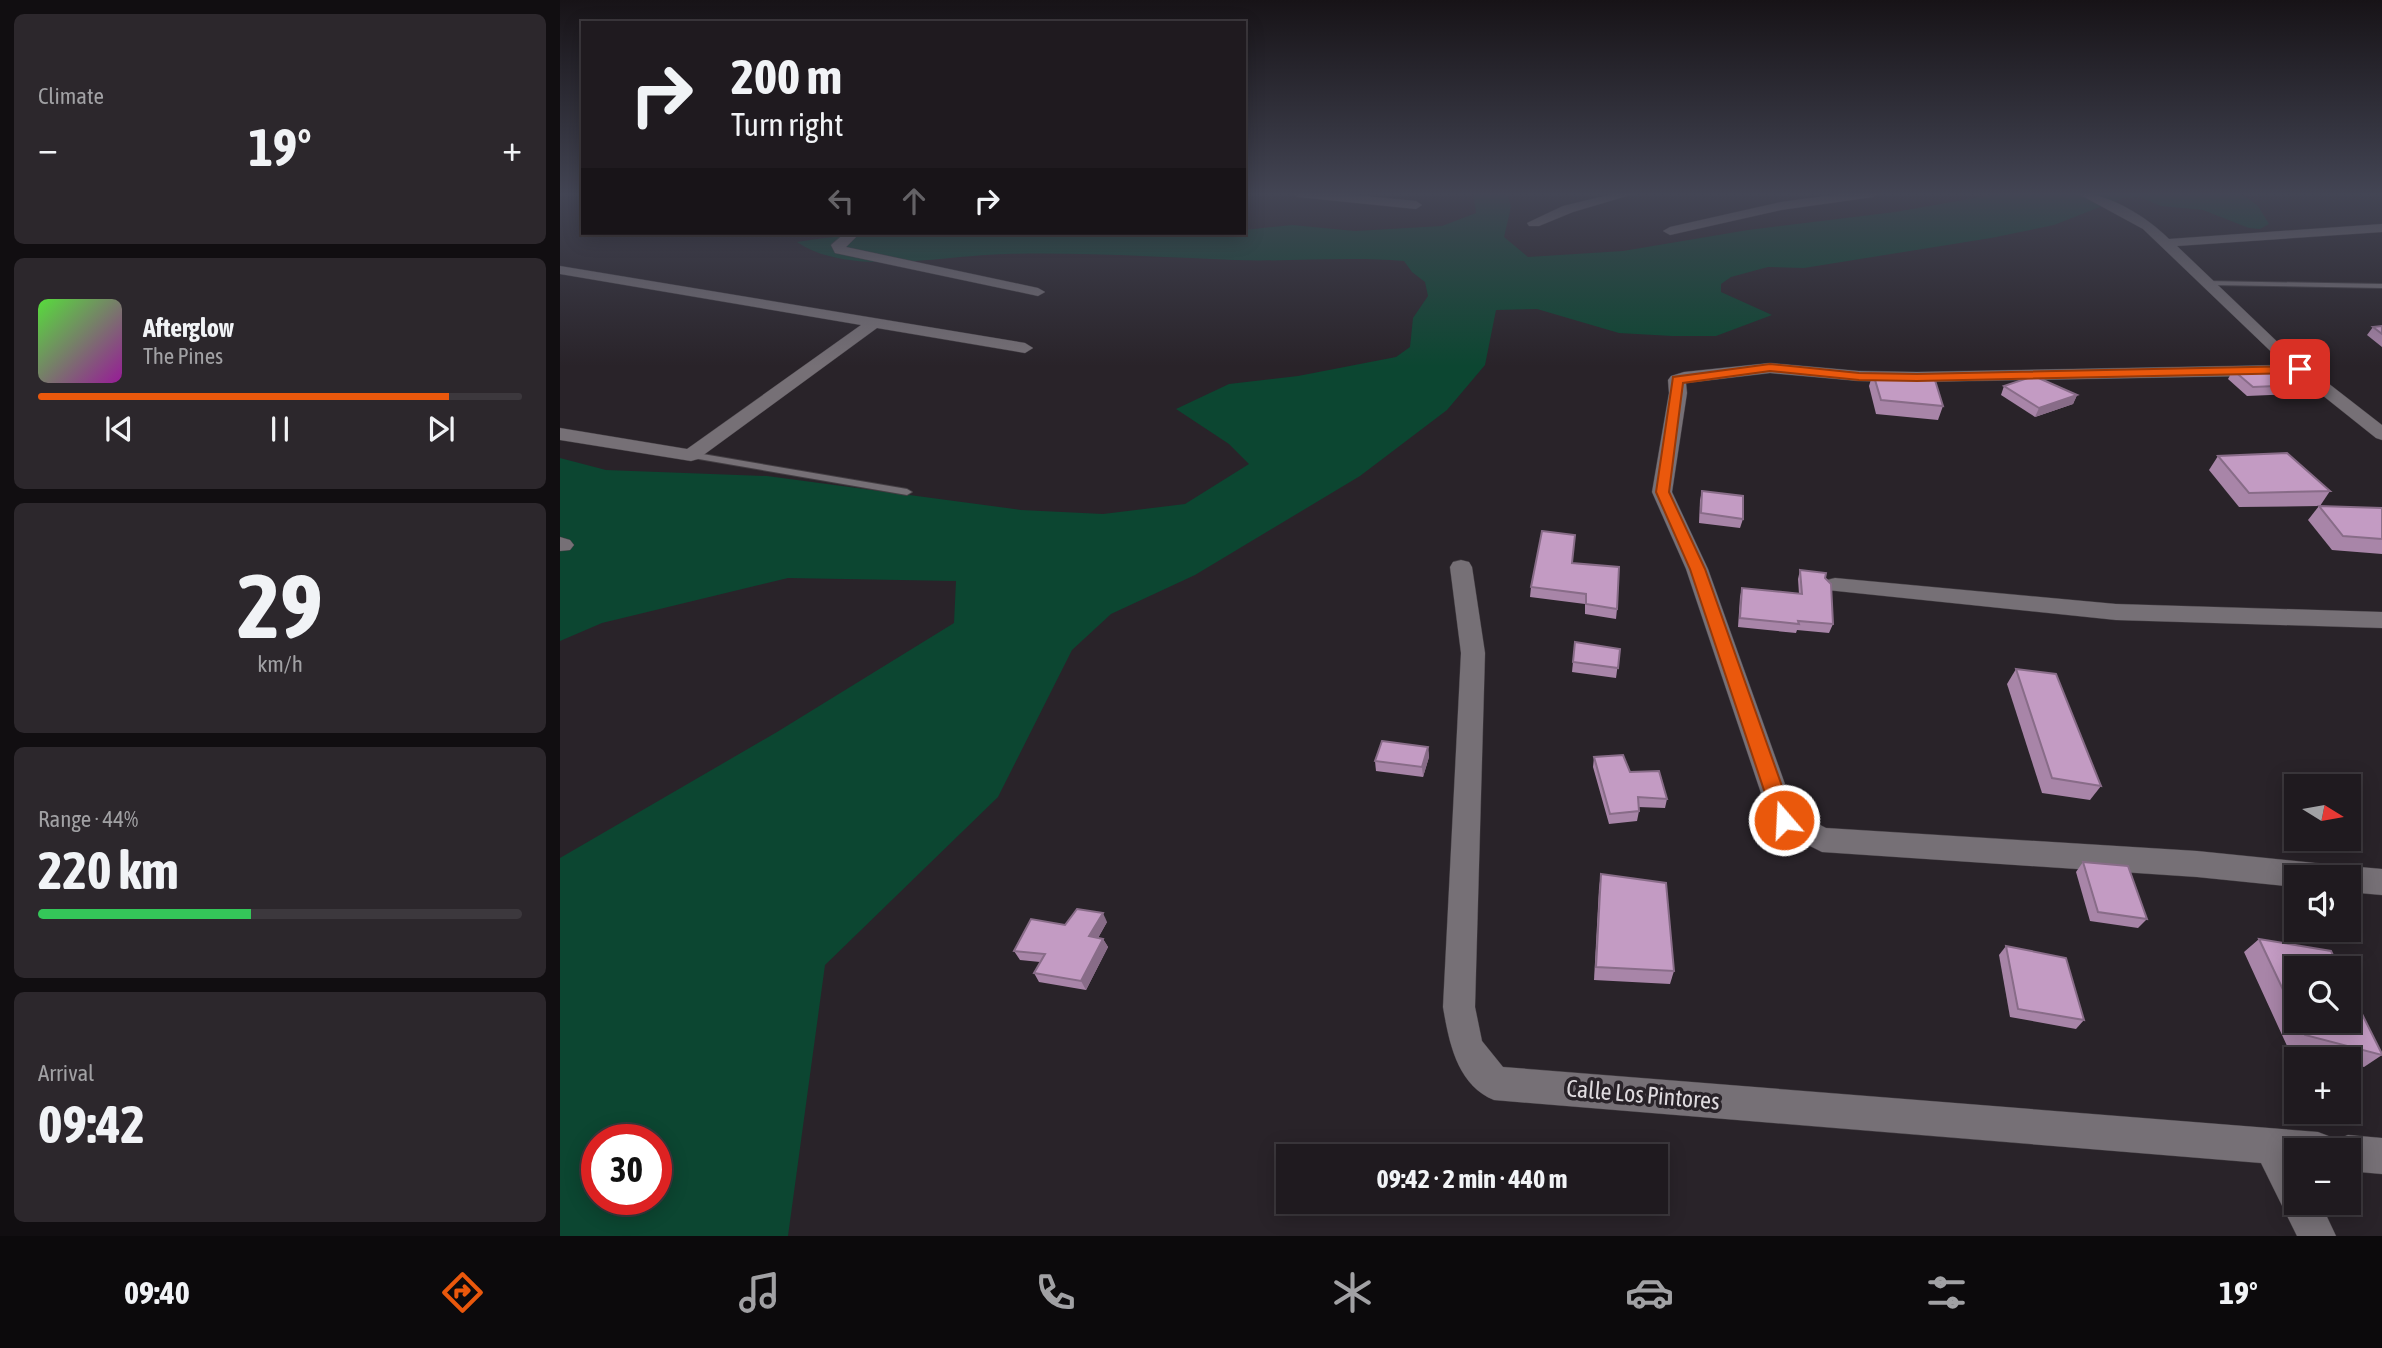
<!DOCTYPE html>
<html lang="en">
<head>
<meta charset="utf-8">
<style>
  :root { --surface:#1f1a1f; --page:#2c272c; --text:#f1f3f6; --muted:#a1a1a4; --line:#3c383d; --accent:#ea580c }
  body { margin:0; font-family:"Asap Condensed",sans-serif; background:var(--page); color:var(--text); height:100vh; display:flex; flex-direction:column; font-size:26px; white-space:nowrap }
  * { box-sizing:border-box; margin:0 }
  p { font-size:23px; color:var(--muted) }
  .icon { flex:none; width:38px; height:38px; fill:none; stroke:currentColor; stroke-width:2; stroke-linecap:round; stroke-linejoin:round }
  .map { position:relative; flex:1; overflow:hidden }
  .panel { display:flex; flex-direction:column; gap:14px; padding:14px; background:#110e11; width:560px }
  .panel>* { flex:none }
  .hud { position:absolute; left:21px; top:21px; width:665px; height:214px; border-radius:0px; box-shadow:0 4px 18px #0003,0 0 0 2px var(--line); background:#1f1a1f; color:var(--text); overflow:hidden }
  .needle { width:46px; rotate:101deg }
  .tools { position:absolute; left:1724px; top:774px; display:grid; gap:14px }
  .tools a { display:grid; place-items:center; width:77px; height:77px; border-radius:0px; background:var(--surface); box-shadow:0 4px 18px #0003,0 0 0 2px var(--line); font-size:35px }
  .speed { position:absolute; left:21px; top:1124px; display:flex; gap:14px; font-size:35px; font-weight:700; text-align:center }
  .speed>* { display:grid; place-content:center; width:91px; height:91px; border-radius:50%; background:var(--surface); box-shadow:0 4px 18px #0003,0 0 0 2px var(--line); line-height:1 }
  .speed .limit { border:10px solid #d22; background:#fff; color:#111 }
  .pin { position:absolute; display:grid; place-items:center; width:60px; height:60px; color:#fff; margin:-30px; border-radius:14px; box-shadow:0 4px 10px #0006 }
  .me { position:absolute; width:77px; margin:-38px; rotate:341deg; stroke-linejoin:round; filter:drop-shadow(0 0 5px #0008) }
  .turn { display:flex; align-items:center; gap:24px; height:147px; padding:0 35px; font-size:32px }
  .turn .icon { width:91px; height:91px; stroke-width:2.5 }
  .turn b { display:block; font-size:49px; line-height:60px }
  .lanes { display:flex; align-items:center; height:66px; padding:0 35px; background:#0003; justify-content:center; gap:35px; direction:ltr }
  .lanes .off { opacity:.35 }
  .big { font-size:52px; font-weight:700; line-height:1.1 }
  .panel .widget { flex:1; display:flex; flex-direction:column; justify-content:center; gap:10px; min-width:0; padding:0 24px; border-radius:10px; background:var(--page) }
  .panel .dial { align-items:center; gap:0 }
  .dial b { font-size:91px; line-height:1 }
  .song { display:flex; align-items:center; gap:21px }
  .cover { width:84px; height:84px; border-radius:10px; background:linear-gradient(135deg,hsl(110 70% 55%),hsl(300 70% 35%)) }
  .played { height:7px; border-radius:4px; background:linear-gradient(90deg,var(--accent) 85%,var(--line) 85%) }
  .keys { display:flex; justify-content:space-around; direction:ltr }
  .heat { display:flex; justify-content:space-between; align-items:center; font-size:38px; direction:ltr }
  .charge { height:10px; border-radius:5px; background:linear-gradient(90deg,#34c759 44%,var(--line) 0) }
  .trip { position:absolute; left:716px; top:1144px; width:392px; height:70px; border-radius:0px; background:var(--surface); box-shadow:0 4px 18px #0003,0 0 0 2px var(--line); font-weight:700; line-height:70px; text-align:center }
  .dock { display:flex; height:112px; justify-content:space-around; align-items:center; background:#0c0a0c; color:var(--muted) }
  .dock .icon { width:49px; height:49px }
  .dock .on { color:var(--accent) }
  .dock b { font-size:32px; color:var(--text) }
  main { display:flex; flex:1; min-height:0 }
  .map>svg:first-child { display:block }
</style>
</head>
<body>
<main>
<section class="panel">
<div class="widget"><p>Climate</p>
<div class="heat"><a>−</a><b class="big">19°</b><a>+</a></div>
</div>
<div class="widget">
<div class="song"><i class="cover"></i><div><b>Afterglow</b><p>The Pines</p></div></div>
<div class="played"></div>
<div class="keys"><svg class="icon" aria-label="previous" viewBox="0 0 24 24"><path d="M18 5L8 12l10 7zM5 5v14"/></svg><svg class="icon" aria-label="pause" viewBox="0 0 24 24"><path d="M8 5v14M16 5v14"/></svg><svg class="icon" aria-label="next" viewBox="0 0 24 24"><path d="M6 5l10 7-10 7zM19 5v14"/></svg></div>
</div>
<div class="widget dial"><b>29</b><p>km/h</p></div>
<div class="widget"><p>Range · 44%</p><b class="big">220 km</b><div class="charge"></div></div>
<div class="widget"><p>Arrival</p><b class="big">09:42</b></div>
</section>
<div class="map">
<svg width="1822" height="1236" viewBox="0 0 1822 1236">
  <rect width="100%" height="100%" fill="#292329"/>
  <path fill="#0c4631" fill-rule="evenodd" d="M913,193H947L951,207L944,237L968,257L1063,251L1188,230L1335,212L1443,193H1680L1698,206L1709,224L1700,229L1689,228L1643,210L1601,206L1580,197L1563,198L1494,225L1431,238L1244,268L1208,267L1171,277L1161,284V292L1212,315L1156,336H1112L1059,333L977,309L936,310L925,365L887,410L800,476L635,575L551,614L512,650L438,797L265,965L228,1236H0V858L217,732L394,623L396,581L228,578L42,623L0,641V458L46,470L207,476L461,510L543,514L625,504L689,464L669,444L616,409L669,384L738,376L836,357L850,347L853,318L868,296L865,282L852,272L844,261C788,256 731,262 674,260C598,257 522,252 446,254C385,255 290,278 237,242C295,233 347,231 406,233C436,233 451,241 481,233H684V230L732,225L795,231L882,226L916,213ZM37,1139H96V1199H37Z"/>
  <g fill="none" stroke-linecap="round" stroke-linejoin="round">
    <g stroke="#433e43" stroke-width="2">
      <g id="lane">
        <polygon points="1647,281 1822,284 1822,288 1650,285 1646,283"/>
        <polygon points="131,452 347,489 352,492 347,495 127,457 127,453"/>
      </g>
    </g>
    <g stroke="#433e43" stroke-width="1">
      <g id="street">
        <polygon points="732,193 774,193 856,201 862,205 856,209 738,197"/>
        <polygon points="1057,193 1077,193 1013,212 979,226 969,226 967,223 1003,206"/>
        <polygon points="1287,193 1319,193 1313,197 1221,210 1110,235 1103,231 1110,227 1221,202"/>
        <path d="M1517,193C1549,193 1587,217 1609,239L1822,224V232L1617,246L1728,352L1822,425V440L1816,438L1737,375L1357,382L1299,381L1210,373L1126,383L1127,393L1112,492L1148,569L1235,812L1266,828L1637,851L1765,864L1775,868L1777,872L1788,866L1822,869V895L1788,892V877H1736V887L1637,877L1262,852L1214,828L1210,820L1126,569L1092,492L1109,393L1108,380L1111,376L1124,372L1210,363L1299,371L1357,372L1725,365L1583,229Z"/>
        <polygon points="285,233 300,233 286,247 478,288 485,292 478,296 275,253 271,245"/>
        <polygon points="0,266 465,343 473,348 465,353 317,328 138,459 131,461 0,440 0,428 127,449 301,325 0,274"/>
        <polygon points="0,537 10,540 14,545 10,550 0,551"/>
        <path d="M901,560L909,562L912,567L925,653L915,1007L922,1041L943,1067L1758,1132L1771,1137L1774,1145L1775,1140L1788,1135L1822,1138V1174L1788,1171V1150H1736V1202H1760L1776,1236H1737L1701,1163L934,1100C897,1085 889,1042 883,1007L901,653L890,567L893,562Z"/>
        <polygon points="1275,578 1556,604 1822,612 1822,628 1556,620 1267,590 1264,585 1267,580"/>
      </g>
    </g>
    <use href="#lane" fill="#767076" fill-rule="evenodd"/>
    <use href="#street" fill="#767076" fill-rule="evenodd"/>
  </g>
  <g fill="#a885a8">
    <polygon points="1822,326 1822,347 1807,335 1813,327"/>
    <polygon points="1673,370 1738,385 1732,394 1687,396 1668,379"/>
    <polygon points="1313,373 1383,406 1378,420 1316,414 1309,386"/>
    <polygon points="1444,386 1517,395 1513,404 1475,417 1441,395"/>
    <polygon points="1658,456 1770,491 1760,506 1679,507 1649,470"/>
    <polygon points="1142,491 1183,519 1180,528 1139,523 1140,500"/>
    <polygon points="1759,506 1822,508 1822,554 1772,550 1748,520"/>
    <polygon points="1012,563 1057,609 1056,619 1025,614 1025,604 970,597 971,587"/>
    <polygon points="1240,570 1265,578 1273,624 1269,633 1237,630 1236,633 1178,627 1180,597 1182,588 1239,594 1238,579"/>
    <polygon points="1015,642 1060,649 1056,678 1012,672"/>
    <polygon points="1456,669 1541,786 1530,800 1482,793 1447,684"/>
    <polygon points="868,747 869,757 863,777 816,771 815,761"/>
    <polygon points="1034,757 1070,772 1107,799 1105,808 1078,807 1079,811 1077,821 1049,824 1033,767"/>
    <polygon points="1523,862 1587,919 1578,928 1530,921 1516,872"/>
    <polygon points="1041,874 1114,971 1110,984 1034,980 1039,888"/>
    <polygon points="547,922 538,938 543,939 548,947 526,990 479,982 474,973 480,962 460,960 454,951 505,925"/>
    <polygon points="1699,939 1736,968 1736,1020 1788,1020 1822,1055 1804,1067 1788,1063 1788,1059 1771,1059 1728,1048 1684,952"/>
    <polygon points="1446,946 1524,1020 1516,1029 1450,1017 1439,955"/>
  </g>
  <g fill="#886c88">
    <polygon points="1517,395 1513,404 1475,417 1479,408"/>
    <polygon points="868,747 869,757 863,777 862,767"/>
    <polygon points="543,913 547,922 534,945 529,936"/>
    <polygon points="543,939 548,947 526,990 521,981"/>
  </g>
  <g fill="#c39bc3" stroke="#886c88" stroke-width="2">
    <polygon points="1822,326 1822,334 1813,327"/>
    <polygon points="1718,369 1738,385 1693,387 1673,370"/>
    <polygon points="1313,373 1374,377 1383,406 1321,400"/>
    <polygon points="1474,376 1517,395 1479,408 1444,386"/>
    <polygon points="1727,453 1770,491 1689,493 1658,456"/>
    <polygon points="1142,491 1183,496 1183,519 1141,513"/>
    <polygon points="1759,506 1822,508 1822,539 1783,536"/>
    <polygon points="982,531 1015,535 1012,563 1059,567 1057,609 1026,604 1026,594 971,587"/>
    <polygon points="1240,570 1266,573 1265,578 1271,584 1273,624 1238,621 1239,624 1180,618 1182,588 1242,594"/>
    <polygon points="1015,642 1060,649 1058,668 1013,662"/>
    <polygon points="1456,669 1496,674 1541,786 1492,778"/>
    <polygon points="822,741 868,747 862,767 815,761"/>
    <polygon points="1063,755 1070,772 1099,771 1107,799 1078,797 1079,811 1050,814 1034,757"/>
    <polygon points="1523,862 1568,866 1587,919 1538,912"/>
    <polygon points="1041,874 1106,883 1114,971 1036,967"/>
    <polygon points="517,909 543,913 529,936 543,939 521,981 474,973 485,954 454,951 471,919 505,925"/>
    <polygon points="1699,939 1771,951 1779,968 1736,968 1736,1017"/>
    <polygon points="1446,946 1506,958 1524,1020 1458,1009"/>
    <polygon points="1788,986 1822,1054 1822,1055 1745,1035 1738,1020 1788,1020"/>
  </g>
  <linearGradient id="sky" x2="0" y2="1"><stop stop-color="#171317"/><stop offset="0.53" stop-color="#434554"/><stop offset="1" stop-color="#434554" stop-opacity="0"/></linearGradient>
  <rect width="1822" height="366" fill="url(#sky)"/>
  <polygon fill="#ea580c" stroke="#983908" stroke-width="2" points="1210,364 1299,373 1357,374 1740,366 1746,369 1740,373 1357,381 1299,380 1210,371 1123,383 1109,492 1145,569 1234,820 1231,826 1224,829 1217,826 1214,820 1130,569 1096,492 1113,377"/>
  <g text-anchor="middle" stroke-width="7" stroke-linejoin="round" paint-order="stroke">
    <g font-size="24" fill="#dfdbdf" stroke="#292329">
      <text transform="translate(1083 1095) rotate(5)" y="8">Calle Los Pintores</text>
    </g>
  </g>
</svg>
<div class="tools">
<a><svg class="needle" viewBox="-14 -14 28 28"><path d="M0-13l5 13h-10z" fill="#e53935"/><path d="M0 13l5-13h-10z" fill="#a1a1a4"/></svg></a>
<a><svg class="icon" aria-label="sound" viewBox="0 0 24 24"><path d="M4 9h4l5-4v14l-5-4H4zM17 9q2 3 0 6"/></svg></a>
<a><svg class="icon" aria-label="search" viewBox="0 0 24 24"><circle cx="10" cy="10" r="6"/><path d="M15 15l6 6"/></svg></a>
<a>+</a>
<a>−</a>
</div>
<div class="speed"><div class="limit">30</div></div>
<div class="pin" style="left:1740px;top:369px;background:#d93025"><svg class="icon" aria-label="arrive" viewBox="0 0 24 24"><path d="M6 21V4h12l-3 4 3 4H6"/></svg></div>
<svg class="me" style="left:1224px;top:820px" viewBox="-20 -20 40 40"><circle r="17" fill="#ea580c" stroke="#fff" stroke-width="3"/><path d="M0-11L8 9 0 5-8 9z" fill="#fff"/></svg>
<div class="trip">09:42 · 2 min · 440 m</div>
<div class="hud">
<div class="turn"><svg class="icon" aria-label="right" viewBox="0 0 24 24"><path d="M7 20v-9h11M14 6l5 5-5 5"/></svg><div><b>200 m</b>Turn right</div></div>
<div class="lanes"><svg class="icon off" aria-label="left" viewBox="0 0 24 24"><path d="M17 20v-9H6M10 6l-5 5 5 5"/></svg><svg class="icon off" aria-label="ahead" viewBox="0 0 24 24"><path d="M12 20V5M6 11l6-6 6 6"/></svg><svg class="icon" aria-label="right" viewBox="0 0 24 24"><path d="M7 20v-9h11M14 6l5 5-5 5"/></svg></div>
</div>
</div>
</main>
<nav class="dock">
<b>09:40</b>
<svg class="icon on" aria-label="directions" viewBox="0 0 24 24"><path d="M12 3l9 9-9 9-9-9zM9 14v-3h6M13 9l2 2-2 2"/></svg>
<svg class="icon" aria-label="music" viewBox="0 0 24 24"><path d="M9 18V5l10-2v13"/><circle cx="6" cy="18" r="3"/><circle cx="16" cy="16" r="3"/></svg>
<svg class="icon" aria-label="phone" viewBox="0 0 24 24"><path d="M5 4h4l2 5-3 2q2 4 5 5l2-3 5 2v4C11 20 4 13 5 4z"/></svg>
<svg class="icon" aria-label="climate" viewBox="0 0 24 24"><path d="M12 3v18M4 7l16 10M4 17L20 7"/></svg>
<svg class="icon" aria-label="car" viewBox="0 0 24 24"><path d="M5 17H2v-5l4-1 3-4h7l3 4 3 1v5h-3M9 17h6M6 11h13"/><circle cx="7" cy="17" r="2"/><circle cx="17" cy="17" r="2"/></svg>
<svg class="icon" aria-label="filters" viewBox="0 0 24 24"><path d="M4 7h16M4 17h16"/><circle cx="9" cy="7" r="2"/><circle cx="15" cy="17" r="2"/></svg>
<b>19°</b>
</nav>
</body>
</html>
